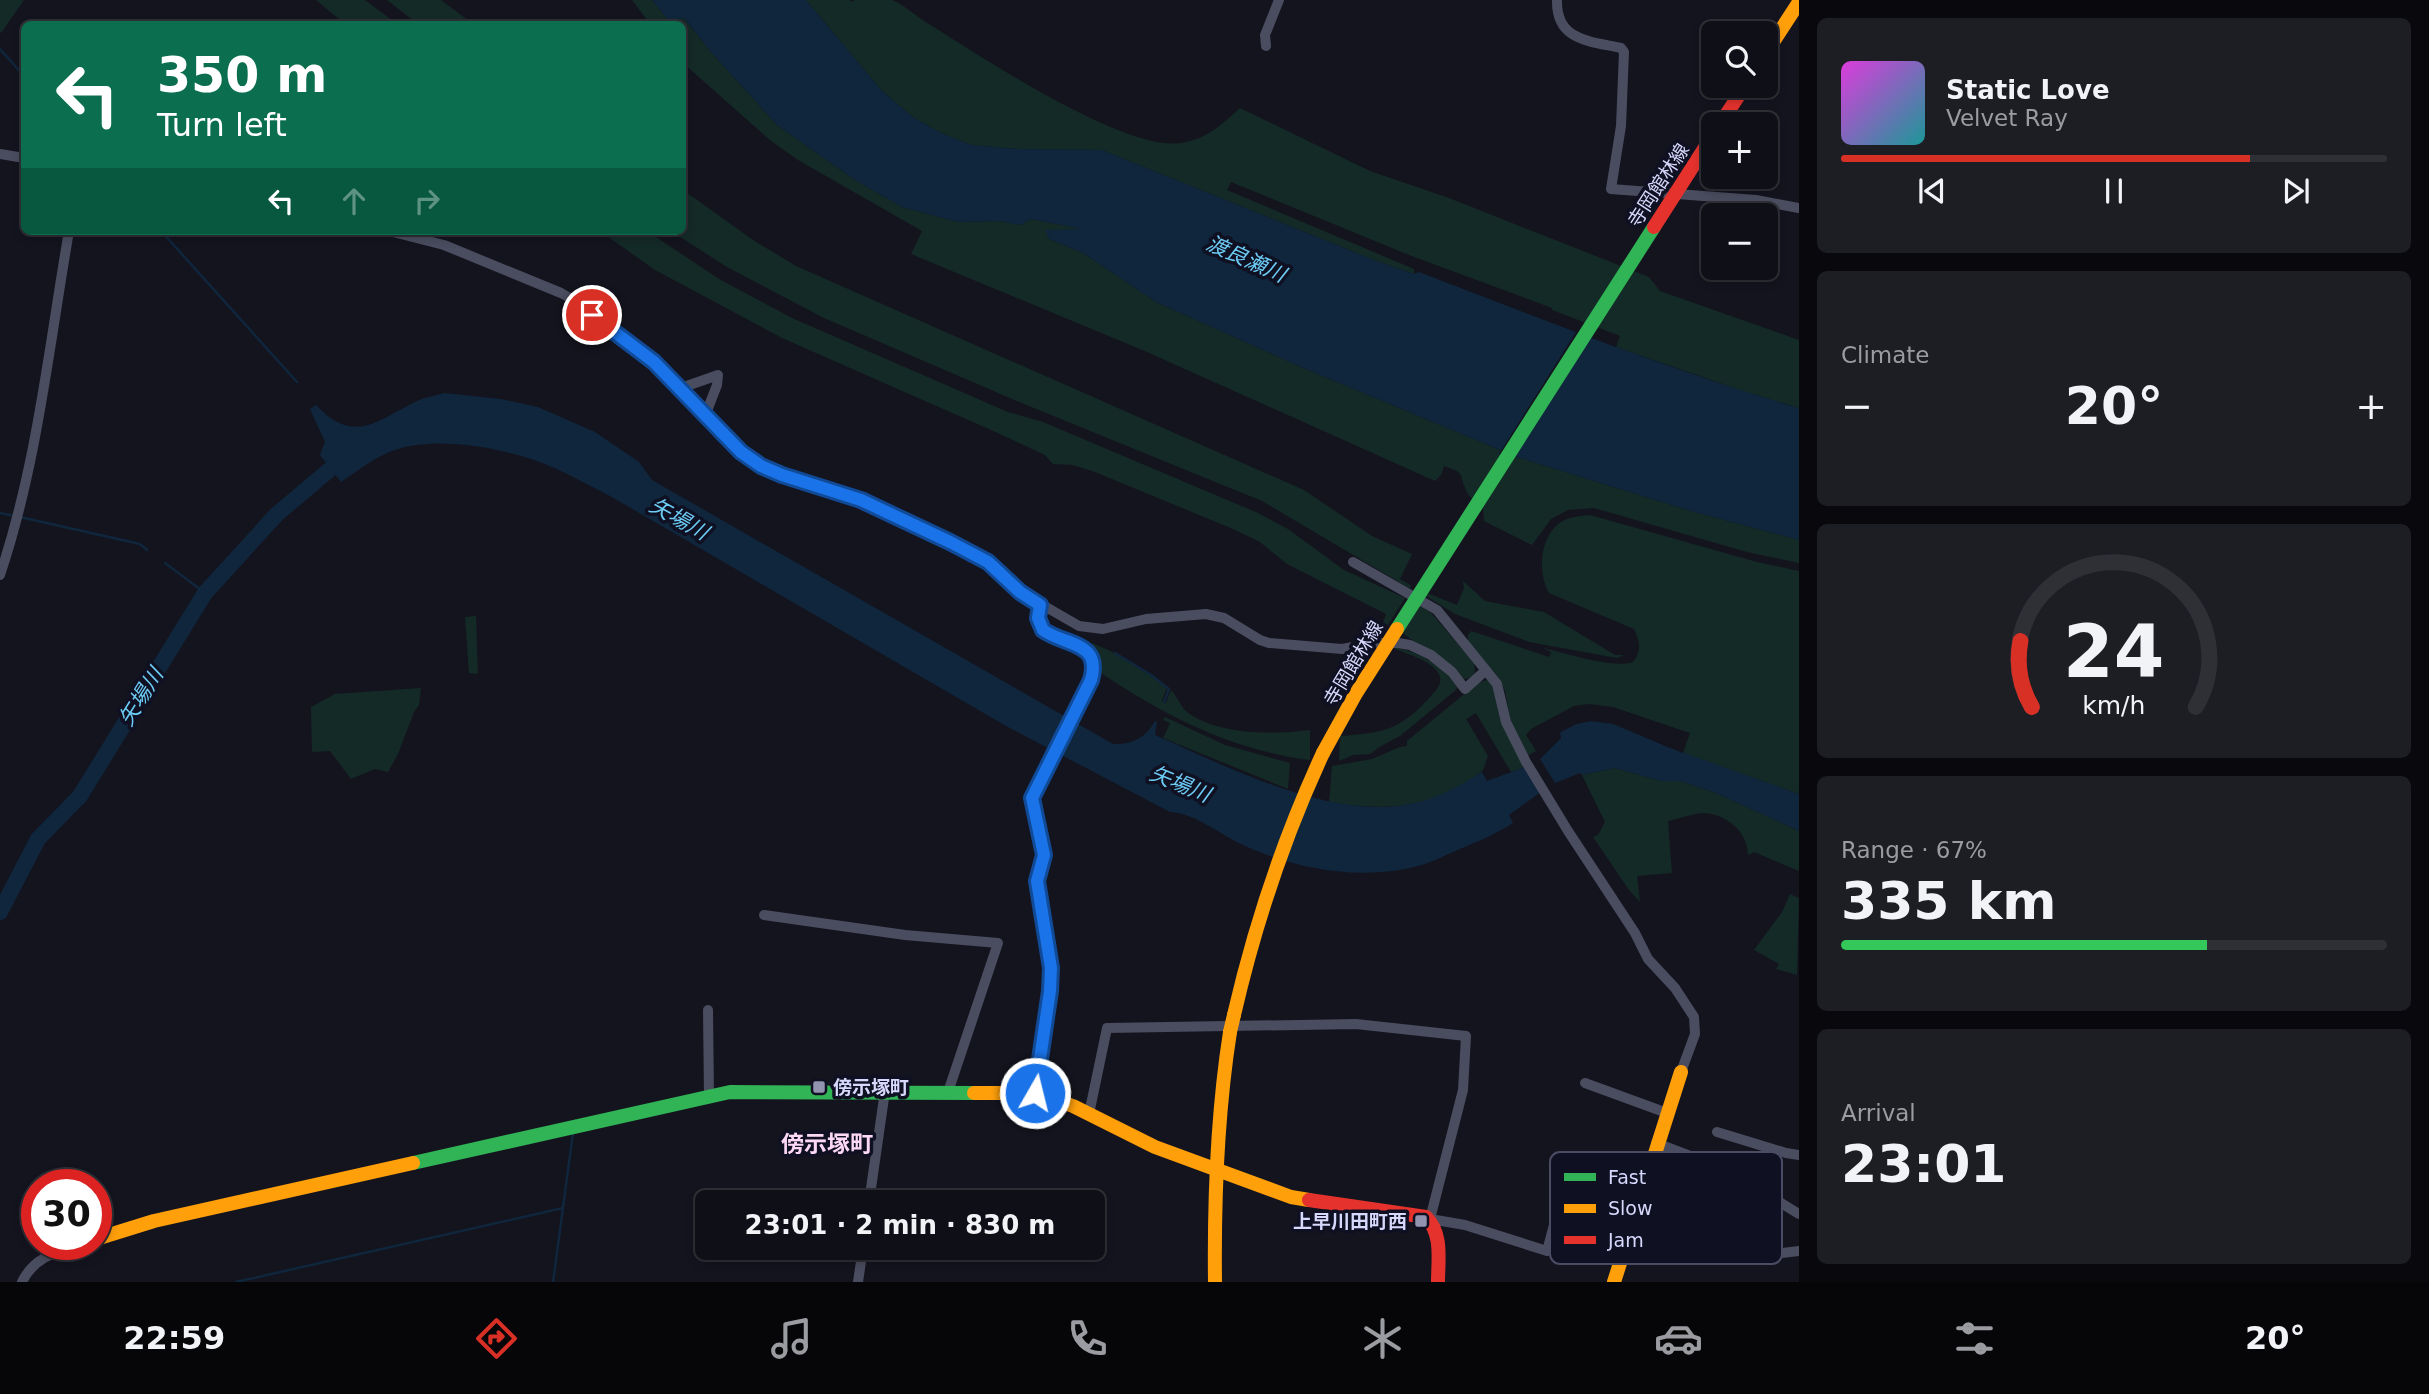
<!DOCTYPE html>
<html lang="en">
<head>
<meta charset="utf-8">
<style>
  :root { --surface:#0f0f17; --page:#1d1d24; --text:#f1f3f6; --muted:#9b9ca1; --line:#2f2f36; --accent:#d93025 }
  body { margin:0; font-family:"DejaVu Sans","Noto Sans JP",sans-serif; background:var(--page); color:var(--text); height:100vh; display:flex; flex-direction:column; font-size:26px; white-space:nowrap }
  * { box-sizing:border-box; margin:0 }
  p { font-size:23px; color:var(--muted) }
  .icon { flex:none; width:38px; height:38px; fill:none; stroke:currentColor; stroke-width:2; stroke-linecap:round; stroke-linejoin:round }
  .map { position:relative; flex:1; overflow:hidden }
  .drawer { display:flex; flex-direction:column; gap:18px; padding:18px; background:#08080d; width:630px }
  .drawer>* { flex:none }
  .hud { position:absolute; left:21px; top:21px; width:665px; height:214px; border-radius:10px; box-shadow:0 4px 10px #0003,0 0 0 2px var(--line); background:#0b6e4f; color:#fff; overflow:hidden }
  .controls { position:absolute; left:1701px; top:21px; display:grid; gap:14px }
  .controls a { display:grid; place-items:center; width:77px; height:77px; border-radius:10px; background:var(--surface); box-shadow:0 4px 10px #0003,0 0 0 2px var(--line); font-size:35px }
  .speed { position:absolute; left:21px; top:1169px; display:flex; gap:14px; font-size:35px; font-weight:700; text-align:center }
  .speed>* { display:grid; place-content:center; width:91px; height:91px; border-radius:50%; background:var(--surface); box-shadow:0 4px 10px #0003,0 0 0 2px var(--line); line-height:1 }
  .speed .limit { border:10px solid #d22; background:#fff; color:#111 }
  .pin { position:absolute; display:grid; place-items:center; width:60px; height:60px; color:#fff; margin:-30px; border:4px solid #fff; border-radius:50%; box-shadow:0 2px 7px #0007 }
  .me { position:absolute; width:77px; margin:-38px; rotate:8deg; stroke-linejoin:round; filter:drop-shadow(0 0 5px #0008) }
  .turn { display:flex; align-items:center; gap:24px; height:147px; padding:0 21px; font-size:32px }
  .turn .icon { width:91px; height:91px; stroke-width:2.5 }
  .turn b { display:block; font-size:49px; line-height:60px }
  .lanes { display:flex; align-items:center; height:66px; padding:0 21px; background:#0003; justify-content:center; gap:35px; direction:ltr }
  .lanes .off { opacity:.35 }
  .big { font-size:52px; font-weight:700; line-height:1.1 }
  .drawer .widget { flex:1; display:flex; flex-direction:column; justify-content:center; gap:10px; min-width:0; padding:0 24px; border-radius:10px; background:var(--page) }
  .drawer .dial { align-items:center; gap:0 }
  .dial svg { height:182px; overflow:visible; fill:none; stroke:var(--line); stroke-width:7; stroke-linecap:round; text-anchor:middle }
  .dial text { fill:var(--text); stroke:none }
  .song { display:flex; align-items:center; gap:21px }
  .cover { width:84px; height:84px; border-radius:10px; background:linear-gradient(135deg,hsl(300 70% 55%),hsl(180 70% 35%)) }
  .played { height:7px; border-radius:4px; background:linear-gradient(90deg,var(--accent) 75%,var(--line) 75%) }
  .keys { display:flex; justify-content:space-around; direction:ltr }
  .heat { display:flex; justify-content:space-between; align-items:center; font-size:38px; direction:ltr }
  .charge { height:10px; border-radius:5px; background:linear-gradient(90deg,#34c759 67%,var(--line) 0) }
  .trip { position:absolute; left:695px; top:1190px; width:410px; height:70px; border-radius:10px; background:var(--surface); box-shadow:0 4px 10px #0003,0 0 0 2px var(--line); font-weight:700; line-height:70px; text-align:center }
  .dock { display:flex; height:112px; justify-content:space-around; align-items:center; background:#060609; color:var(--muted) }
  .dock .icon { width:49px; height:49px }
  .dock .on { color:var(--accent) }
  .dock b { font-size:32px; color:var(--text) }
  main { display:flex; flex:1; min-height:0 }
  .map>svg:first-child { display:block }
</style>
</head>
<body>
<main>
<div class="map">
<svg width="1799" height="1282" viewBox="0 0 1799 1282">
  <rect width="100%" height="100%" fill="#14141f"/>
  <g fill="#142a27">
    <polygon points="0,0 24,0 1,33 0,32"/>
    <polygon points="316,0 365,0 397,24 345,24"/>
    <polygon points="387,0 441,0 473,24 418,24"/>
    <path d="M632,0H652L670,22L679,18H684L711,52L777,125L855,180L902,207L958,222L999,221L1020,225L1031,219L1087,230H1046L1049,239L1083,253L1156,302L1301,367L1517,457L1691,511L1799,540V563L1747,552L1594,508L1568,510L1551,519L1532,545L1484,521L1483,508C1478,503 1468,497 1466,490C1458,472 1466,474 1444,466L1441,475L1435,481L1147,352L911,254L922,231L798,160L771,141L683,63L682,24H650Z"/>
    <path d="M806,0H849L852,2L854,0C865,0 881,0 892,0C903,4 921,20 932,26C983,58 1126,152 1181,143C1207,139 1221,125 1240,108L1370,171L1449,198L1649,277L1660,291L1799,340V408L1740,390L1616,347L1620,336L1552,310V308L1409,255L1231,182L1227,190L1414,269V274L1374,260L1102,150L1017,149L971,145L941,133L914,118L882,91Z"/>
    <polygon points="683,190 753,240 796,266 1304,490 1372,536 1412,554 1400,579 1412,586 1409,588 1262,501 1024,404 824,318 727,267 671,231 682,231"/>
    <polygon points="600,231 647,231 719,279 792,318 1008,412 1043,422 1258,513 1288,529 1344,570 1405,598 1388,625 1383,623 1386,614 1287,564 1260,542 1233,529 1095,472 1073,465 1053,464 1045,455 1000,434 782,338 655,270"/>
    <path d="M1590,515L1757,562L1799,571V794L1683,753L1690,733L1613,707L1589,704L1574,706L1531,729L1526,735L1536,751L1526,757L1512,730L1505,691L1499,678L1468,643V635L1471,631L1549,657L1551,652L1543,648C1566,653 1613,669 1633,662C1642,650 1640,642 1634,629L1549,593C1538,573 1539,541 1558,524C1567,517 1580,516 1590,515Z"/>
    <polygon points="1463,581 1485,601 1544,612 1615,655 1624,655 1617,658 1529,642 1455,614 1426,596 1427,593 1457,605 1464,588"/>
    <polygon points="1420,605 1432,614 1474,663 1475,673 1470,678 1464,679 1400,631"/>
    <polygon points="476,616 478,674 469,673 465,617"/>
    <path d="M1082,640C1114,650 1142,667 1167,687L1162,701L1166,703L1171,690C1177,696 1181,707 1187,712C1218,735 1273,735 1310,730V760C1231,750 1163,715 1098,671V658Z"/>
    <path d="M1392,647C1421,652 1439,664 1458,686L1457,689L1400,736L1381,746L1370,754L1353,755L1339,761L1340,736C1383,733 1401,730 1431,696C1435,691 1442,685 1440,677C1435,659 1402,654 1392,647Z"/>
    <path d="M1487,680L1491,682L1525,767L1511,772L1476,713L1466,719L1488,756C1486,760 1485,768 1482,771C1478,776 1469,780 1464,784C1423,810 1375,810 1329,802L1332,766L1372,759L1400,747L1407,746V741L1479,682Z"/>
    <polygon points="421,688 419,705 414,712 398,754 388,772 375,769 351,779 330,751 312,752 311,707 335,694"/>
    <polygon points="1165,717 1225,745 1290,763 1288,789 1163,738 1170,723 1163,720"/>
    <path d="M1615,768L1661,781H1680L1716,793L1799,831V871L1754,852L1748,855C1748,832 1726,813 1702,813C1691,814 1679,819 1668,821L1672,873L1637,876L1640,902L1629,890L1593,837L1598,835L1605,822L1582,775Z"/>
    <polygon points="1790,894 1799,898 1797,975 1776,969 1779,964 1754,950 1782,912"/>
  </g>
  <g fill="#0f263c">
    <path d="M652,0H806L882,91L914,118L941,133L971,145L1017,149L1102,150L1374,260L1414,274L1419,272C1545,320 1670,370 1799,408V540L1691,511L1517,457L1301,367L1156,302L1083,253L1049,239L1045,230L1082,229L1031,219L1020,225L999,221L958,222L902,207L855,180L777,125L711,52L685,19L679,18L670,22Z"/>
    <path d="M444,393L501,399L538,407L595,432L639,462L652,480L1113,744C1131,745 1146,738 1155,721L1157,722L1155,735C1226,766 1326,818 1404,805C1433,801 1458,787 1482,772L1487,781L1525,767L1545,789L1509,815L1513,823C1496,834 1479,841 1460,849C1442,857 1424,866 1405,869C1350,879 1293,868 1243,845C1219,834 1197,814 1170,812L1006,726L610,496C584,483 559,468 531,459C491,446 432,436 392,451C373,458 358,471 341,482L320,455L325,442L310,409L316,405C355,446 377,420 417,401C425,397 435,396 444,393Z"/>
    <polygon points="1591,721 1613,723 1665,746 1799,794 1799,831 1716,793 1680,781 1661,781 1615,768 1582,775 1580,773 1555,783 1540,759 1561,738 1559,733 1576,724"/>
  </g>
  <g fill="#14141f">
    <polygon points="1420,268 1617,343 1616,347 1589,337 1511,459 1499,454 1576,332 1415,270"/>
    <polygon points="1591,717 1614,720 1684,750 1683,753 1613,724 1591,721 1576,724 1560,732 1561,738 1540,759 1539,756 1557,737 1557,730 1575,721"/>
  </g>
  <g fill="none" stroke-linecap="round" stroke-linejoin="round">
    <g stroke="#0f263c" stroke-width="2.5">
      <polyline points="0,49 24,76"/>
      <polyline points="161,231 297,382"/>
      <polyline points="0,513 14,516"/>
      <polyline points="20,517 140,544 147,550"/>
      <polyline points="165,563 205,593"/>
      <polyline points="1115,653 1151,675 1169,689 1164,702"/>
      <polyline points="236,1282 563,1208"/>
      <polyline points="553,1282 573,1133"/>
    </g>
    <polyline stroke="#0f263c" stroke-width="16" points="0,912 38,839 80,796 205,593 277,514 347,455"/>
    <g stroke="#4a4d5f" stroke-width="10">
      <path d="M1557,0C1556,41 1590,41 1621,48L1624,52L1621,126L1611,189L1756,200L1799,208"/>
      <polyline points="1266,46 1265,35 1279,0"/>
      <polyline points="0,154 24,158"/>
      <polyline points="389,231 444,245 561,293 577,302 610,330 655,362 741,452 761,466 782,475 861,500 949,542 988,562 1020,592 1079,626 1103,629 1146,619 1206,614 1224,618 1260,640 1269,643 1342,649 1375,643 1398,643 1410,645 1431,655 1452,672 1465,689 1485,671"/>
      <polyline points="681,388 718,375 717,385 705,416"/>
      <polyline points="1353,562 1437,610 1497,684 1506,722 1526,762 1568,831 1635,933 1648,959 1675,988 1694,1017 1695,1034 1681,1072"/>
      <path d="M0,575C37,465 49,346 69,231"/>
      <polyline points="764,915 905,935 998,943 948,1092"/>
      <polyline points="708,1010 709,1096"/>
      <polyline points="1585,1083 1667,1113"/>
      <path d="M1035,1093L1050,991L1051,968L1036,881L1044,855L1032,798L1091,680C1102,641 1065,646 1043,630L1038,618L1040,605"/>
      <polyline points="1089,1114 1107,1028 1356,1024 1466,1036 1463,1090 1430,1219 1465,1225 1547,1251 1555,1221 1567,1221 1625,1242"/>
      <polyline points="1717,1132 1786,1153 1799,1155"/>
      <polyline points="1656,1143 1727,1170 1799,1214"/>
      <polyline points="869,1202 885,1091"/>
      <polyline points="1635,1210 1757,1256 1799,1251"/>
      <path d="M22,1282C34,1257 56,1252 81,1244"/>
      <polyline points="858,1282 863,1248"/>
    </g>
    <g stroke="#30b455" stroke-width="14">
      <polyline points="1397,629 1654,227"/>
      <polyline points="413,1163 730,1092 974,1093"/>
    </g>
    <g stroke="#ff9f0a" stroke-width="14">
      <polyline points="1766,53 1799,2"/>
      <path d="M1234,1015C1255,924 1284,837 1323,753"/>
      <polyline points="974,1093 1035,1093 1073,1106 1155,1147 1291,1197 1309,1200"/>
      <polyline points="96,1239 154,1221 413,1163"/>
      <path d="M1215,1282C1214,1198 1217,1115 1230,1032"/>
      <polyline points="1614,1282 1681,1072"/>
    </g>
    <g stroke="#e5322d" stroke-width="14">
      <polyline points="1720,124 1745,86"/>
      <path d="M1309,1200L1426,1217C1443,1234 1438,1260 1438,1282"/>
    </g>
    <g stroke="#ff9f0a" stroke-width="14">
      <polyline points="1323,753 1355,695 1397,629"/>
      <polyline points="1230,1032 1234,1015"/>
    </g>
    <polyline stroke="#e5322d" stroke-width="14" points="1654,227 1713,135"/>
  </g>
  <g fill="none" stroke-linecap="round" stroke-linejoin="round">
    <g stroke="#114b97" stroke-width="18">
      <path id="route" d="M592,315L654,362L741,452L761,466L782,475L861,500L950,542L988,562L1020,592L1040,605L1038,618L1043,630C1065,646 1102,641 1091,680L1032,798L1044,855L1037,881L1051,968L1050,991L1035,1093"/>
    </g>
    <use href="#route" stroke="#1a73e8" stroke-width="12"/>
  </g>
  <g fill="#9293af" stroke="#101023" stroke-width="2.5">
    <rect x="812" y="1080" width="14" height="14" rx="3.5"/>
    <rect x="1414" y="1214" width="14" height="14" rx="3.5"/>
  </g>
  <g text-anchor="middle" stroke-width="7" stroke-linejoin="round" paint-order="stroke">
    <g font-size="19" fill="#d6d8fc" stroke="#101023">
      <text transform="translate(1658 185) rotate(-57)" y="7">寺岡館林線</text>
      <text transform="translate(1353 663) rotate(-59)" y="7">寺岡館林線</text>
    </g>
    <g font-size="19" font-weight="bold" fill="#d6d8fc" stroke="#101023" text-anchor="start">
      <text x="833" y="1094">傍示塚町</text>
      <text x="1407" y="1228" text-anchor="end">上早川田町西</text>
    </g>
    <g font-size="21" font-style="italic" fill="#6cccf4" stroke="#101023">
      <text transform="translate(1246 259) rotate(24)" y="7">渡良瀬川</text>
      <text transform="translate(679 519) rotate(29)" y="7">矢場川</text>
      <text transform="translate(141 697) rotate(-58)" y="7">矢場川</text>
      <text transform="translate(1180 784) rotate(22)" y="7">矢場川</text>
    </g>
    <g font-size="23" font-weight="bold" fill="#fcd8f5" stroke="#101023">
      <text x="827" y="1152">傍示塚町</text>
    </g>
  </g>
  <rect x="1550" y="1152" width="232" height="112" rx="10" fill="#101023" stroke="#4b4c64" stroke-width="2"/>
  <rect x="1564" y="1173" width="32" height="8" fill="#30b455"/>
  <rect x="1564" y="1204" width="32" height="9" fill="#ff9f0a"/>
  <rect x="1564" y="1236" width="32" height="8" fill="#e5322d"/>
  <g font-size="19" fill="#d6d8fc">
    <text x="1608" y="1184">Fast</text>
    <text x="1608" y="1215">Slow</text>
    <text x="1608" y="1247">Jam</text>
  </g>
</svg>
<div class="controls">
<a><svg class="icon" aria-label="search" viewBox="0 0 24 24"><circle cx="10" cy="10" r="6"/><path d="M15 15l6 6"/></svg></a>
<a>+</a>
<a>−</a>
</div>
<div class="speed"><div class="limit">30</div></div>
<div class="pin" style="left:592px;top:315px;background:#d93025"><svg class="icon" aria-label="arrive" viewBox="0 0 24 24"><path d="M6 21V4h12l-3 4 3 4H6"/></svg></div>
<svg class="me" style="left:1035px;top:1093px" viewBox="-20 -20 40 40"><circle r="17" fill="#1a73e8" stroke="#fff" stroke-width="3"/><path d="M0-11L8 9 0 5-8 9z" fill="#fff"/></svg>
<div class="trip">23:01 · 2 min · 830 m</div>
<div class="hud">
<div class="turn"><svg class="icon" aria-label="left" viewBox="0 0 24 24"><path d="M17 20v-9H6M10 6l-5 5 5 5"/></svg><div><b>350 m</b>Turn left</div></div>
<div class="lanes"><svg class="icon" aria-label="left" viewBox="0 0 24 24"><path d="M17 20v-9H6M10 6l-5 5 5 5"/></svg><svg class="icon off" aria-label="ahead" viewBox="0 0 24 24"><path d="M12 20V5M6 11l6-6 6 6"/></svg><svg class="icon off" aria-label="right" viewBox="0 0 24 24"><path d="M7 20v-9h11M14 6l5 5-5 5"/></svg></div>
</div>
</div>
<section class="drawer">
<div class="widget">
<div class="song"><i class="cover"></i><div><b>Static Love</b><p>Velvet Ray</p></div></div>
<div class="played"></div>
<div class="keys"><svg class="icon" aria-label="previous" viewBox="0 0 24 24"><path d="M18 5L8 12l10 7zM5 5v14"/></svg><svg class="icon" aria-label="pause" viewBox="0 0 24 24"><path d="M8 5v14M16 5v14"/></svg><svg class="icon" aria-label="next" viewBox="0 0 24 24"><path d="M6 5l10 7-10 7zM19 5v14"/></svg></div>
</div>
<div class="widget"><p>Climate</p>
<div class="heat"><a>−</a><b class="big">20°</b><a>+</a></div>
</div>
<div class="widget dial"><svg viewBox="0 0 100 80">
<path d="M14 69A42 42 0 1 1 86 69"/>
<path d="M14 69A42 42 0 0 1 9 40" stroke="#d93025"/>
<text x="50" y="56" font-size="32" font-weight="700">24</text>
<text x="50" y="72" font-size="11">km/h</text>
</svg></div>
<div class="widget"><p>Range · 67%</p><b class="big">335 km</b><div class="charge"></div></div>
<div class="widget"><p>Arrival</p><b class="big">23:01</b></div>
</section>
</main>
<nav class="dock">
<b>22:59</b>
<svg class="icon on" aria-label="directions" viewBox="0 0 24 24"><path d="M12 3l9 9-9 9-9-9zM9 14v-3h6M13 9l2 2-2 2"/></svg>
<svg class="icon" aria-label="music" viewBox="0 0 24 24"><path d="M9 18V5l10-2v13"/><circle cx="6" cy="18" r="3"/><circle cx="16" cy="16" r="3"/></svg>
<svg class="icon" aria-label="phone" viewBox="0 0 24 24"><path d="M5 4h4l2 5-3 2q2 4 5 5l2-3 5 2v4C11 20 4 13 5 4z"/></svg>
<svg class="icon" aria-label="climate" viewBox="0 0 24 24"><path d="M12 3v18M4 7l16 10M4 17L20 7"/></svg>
<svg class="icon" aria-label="car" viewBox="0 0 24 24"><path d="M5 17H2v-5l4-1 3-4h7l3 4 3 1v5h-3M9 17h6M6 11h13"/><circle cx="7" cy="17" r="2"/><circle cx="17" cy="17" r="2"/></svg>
<svg class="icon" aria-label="filters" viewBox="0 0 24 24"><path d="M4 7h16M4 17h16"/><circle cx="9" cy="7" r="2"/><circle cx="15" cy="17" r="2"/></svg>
<b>20°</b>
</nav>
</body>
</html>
